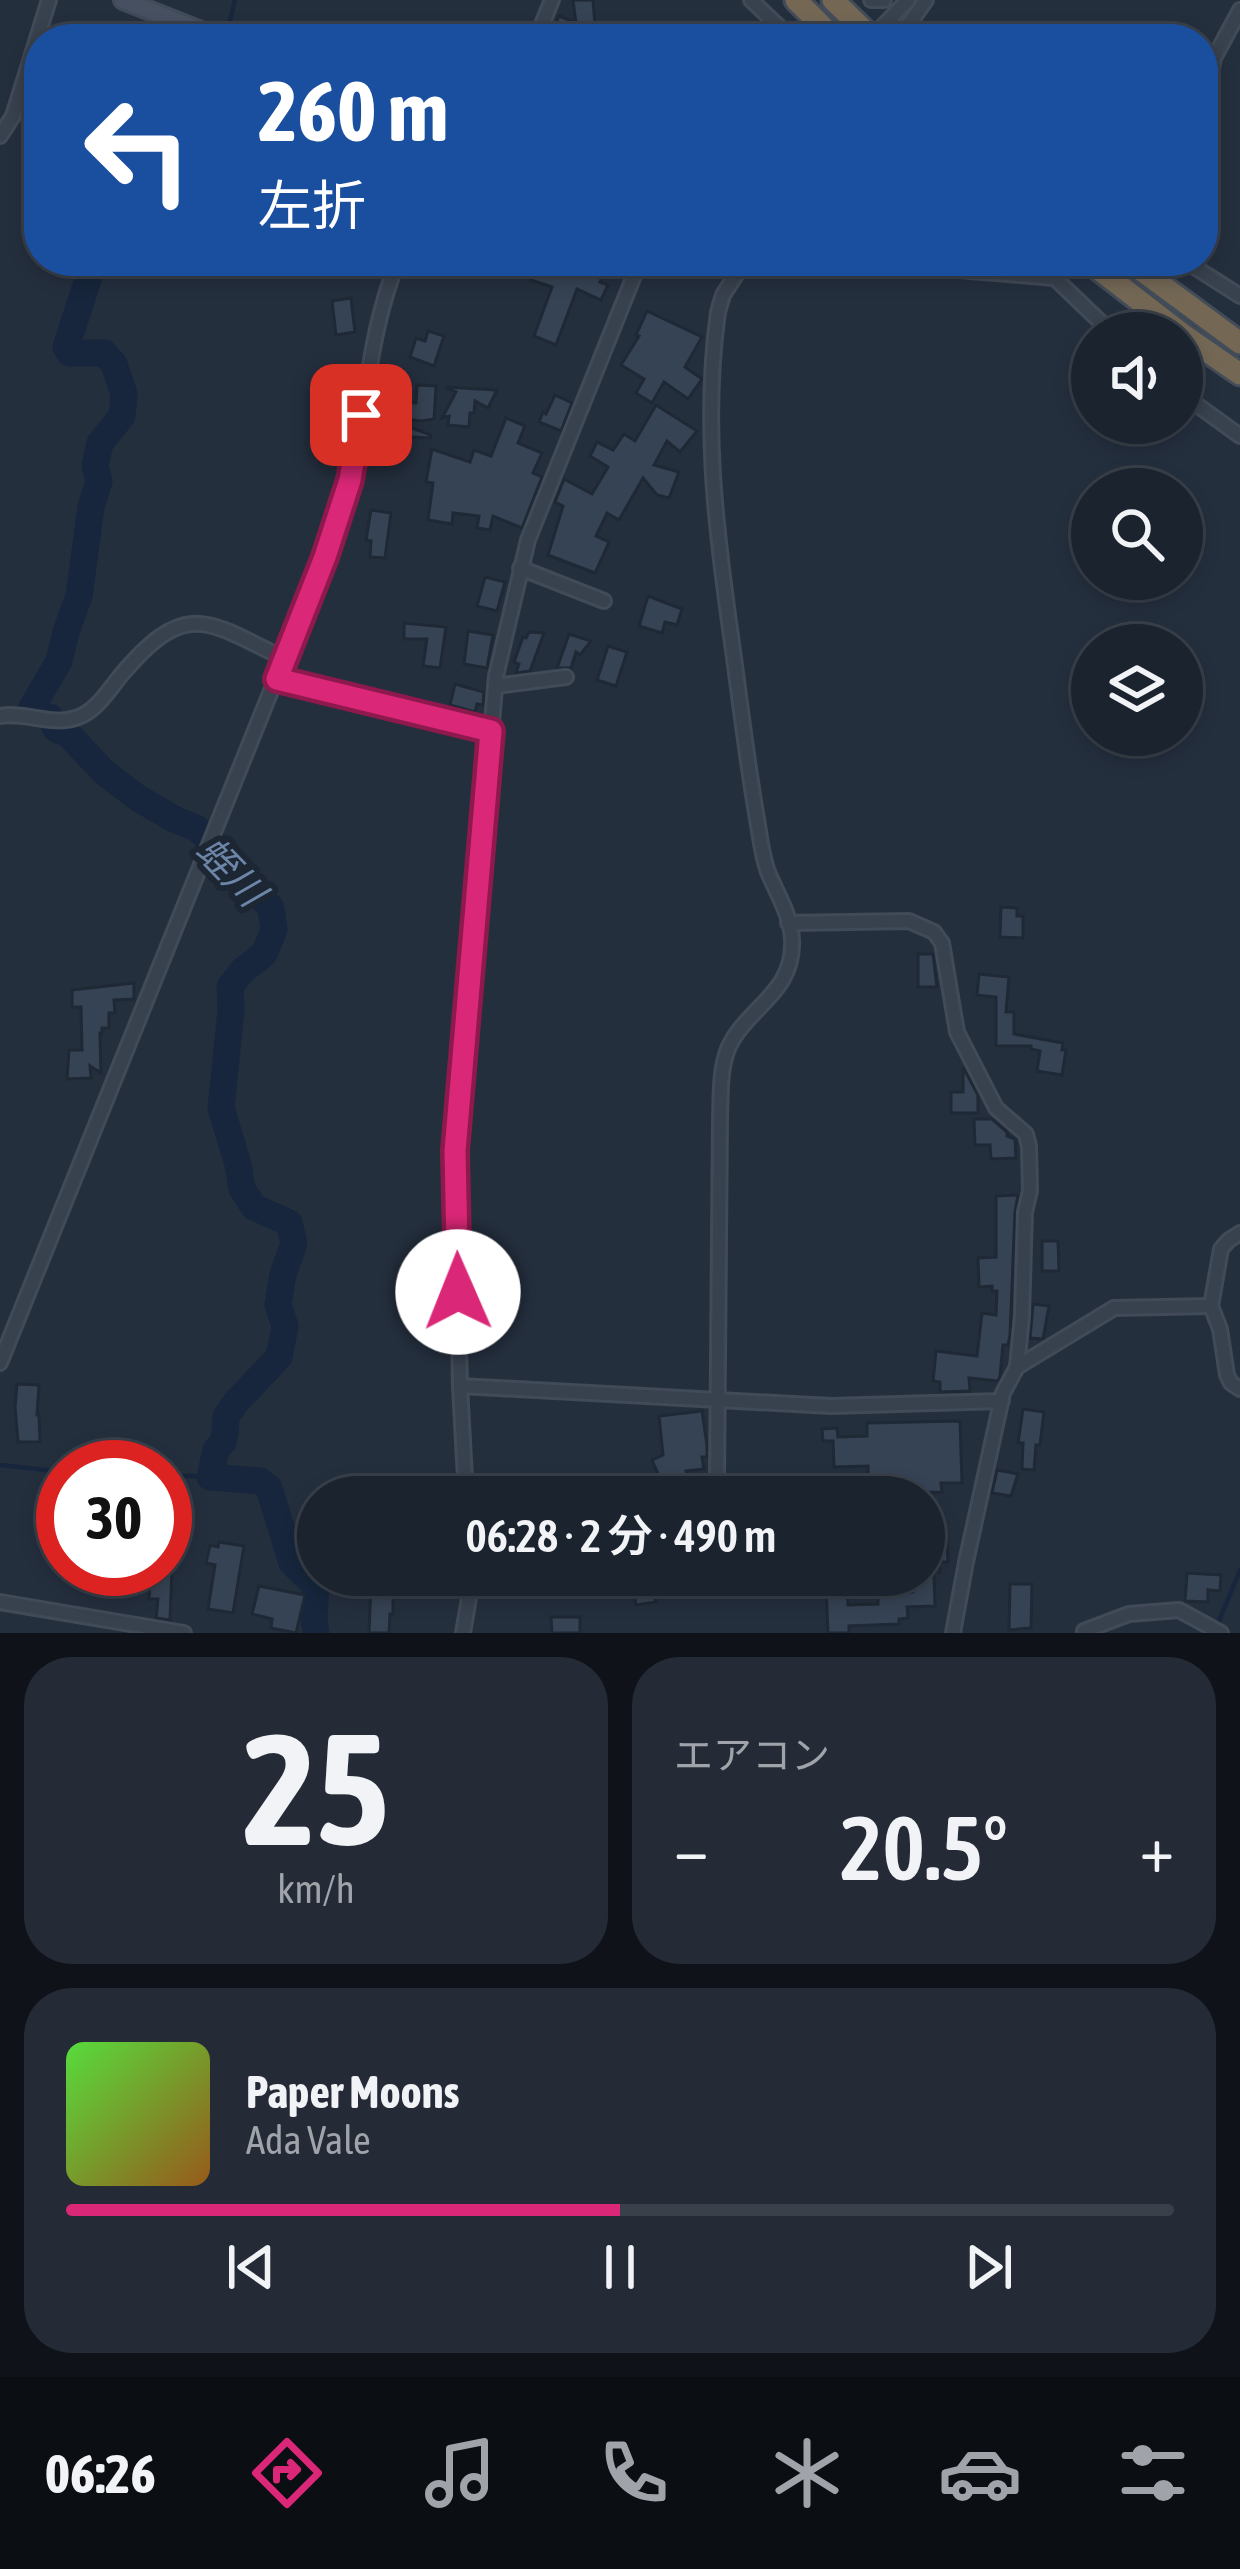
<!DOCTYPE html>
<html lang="ja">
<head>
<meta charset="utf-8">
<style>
  :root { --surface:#1b232e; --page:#242b36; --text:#f1f3f6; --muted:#a0a4aa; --line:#39404a; --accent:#db2777 }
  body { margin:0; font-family:"Asap Condensed","Noto Sans JP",sans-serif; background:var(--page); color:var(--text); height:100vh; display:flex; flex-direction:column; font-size:45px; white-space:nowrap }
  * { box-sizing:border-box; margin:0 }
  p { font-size:39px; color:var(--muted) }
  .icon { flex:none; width:66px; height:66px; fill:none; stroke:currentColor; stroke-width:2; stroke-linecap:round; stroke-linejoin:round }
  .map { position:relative; height:1633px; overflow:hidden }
  .side { display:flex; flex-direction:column; gap:24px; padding:24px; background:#0f1319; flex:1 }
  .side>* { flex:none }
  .guide { position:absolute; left:24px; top:24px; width:1194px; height:252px; border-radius:48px; box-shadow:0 6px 18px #0003,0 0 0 3px var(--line); background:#1a4fa0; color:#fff; overflow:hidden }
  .controls { position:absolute; left:1071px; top:312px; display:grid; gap:24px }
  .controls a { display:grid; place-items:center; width:132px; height:132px; border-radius:50%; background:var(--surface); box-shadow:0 6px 18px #0003,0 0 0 3px var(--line); font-size:60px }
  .speed { position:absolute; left:36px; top:1440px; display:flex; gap:24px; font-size:60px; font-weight:700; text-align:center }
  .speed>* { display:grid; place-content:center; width:156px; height:156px; border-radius:50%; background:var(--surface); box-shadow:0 6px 18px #0003,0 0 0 3px var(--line); line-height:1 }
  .speed .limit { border:18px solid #d22; background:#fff; color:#111 }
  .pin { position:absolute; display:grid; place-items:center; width:102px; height:102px; color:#fff; margin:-51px; border-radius:24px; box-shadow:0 6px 18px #0006 }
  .me { position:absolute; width:132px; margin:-66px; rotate:359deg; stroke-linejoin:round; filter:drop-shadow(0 0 9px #0008) }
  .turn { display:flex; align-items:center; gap:42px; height:252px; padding:0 36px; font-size:54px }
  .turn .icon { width:156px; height:156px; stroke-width:2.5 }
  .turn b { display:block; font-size:84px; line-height:102px }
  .big { font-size:90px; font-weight:600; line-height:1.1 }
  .side .widget { flex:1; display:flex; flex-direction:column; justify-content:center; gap:18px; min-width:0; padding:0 42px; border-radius:48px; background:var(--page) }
  .side .dial { align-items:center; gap:0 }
  .dial b { font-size:156px; line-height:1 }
  .song { display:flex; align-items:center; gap:36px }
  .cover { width:144px; height:144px; border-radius:18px; background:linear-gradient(135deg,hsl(110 70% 55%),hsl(30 70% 35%)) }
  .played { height:12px; border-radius:6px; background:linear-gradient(90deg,var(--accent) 50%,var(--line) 50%) }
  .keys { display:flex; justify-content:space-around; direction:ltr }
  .heat { display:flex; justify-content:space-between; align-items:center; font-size:66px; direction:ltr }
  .side .tiles { flex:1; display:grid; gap:24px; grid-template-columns:1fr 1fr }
  .widget:last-child { grid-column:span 2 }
  .trip { position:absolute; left:297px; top:1476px; width:648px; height:120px; border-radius:60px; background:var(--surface); box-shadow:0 6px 18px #0003,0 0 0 3px var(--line); font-weight:600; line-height:120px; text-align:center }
  .menu { display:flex; height:192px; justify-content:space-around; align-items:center; background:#0b0e12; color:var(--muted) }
  .menu .icon { width:84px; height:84px }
  .menu .current { color:var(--accent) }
  .menu b { font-size:54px; color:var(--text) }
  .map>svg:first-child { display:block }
</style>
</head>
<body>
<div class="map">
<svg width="1240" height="1633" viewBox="0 0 1240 1633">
  <rect width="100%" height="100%" fill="#242f3e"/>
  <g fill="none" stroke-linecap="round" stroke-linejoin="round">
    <g stroke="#17263c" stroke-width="4.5">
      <polyline points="229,25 235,0"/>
      <polyline points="0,1465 63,1472"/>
      <polyline points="165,1475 210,1477"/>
      <polyline points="1217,1626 1240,1570"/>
    </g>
    <polyline stroke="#17263c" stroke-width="27" points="94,261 66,347 70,353 104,353 114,364 124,394 122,416 100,443 95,466 99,481 91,507 79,596 66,632 59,661 31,709 35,713 50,717 56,729 68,734 104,772 138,798 174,819 196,828 215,844 271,908 274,930 264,954 242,971 230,987 231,1010 221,1108 238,1164 242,1189 254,1207 289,1223 294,1244 283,1274 278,1305 285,1326 279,1357 236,1402 226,1417 225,1433 223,1442 216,1450 210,1477 260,1481 269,1488 292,1563 316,1585 314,1618 316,1633"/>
  </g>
  <g fill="#364354" stroke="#1f2835" stroke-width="3">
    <polygon points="573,0 593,0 596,39 549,39 559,16 576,23"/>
    <polygon points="538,261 609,261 600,282 608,285 601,300 577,289 556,345 534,336 552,287 531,280"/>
    <polygon points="351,298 355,332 336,335 332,301"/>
    <polygon points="647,311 702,337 685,367 702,379 688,399 664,382 652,403 636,393 644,379 621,365 639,336 636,335"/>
    <polygon points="428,331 444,336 434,366 410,357 416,338 425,341"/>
    <polygon points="417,385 436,386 434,419 422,421 402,419 401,424 431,435 430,438 393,436 393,430 389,430 390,402 416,403"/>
    <polygon points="445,387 462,388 497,390 488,408 475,401 474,413 470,413 469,427 448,425 449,416 442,418 456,392"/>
    <polygon points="555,395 572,403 561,431 539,422 543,412 546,414"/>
    <polygon points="656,405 697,431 680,452 667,441 654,465 679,472 669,498 657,495 643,478 619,520 607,513 596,536 609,542 595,573 548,555 563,506 555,502 564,479 592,494 608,467 590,456 597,442 613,450 624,434 635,441"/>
    <polygon points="506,418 525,426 518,443 542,453 533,473 542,477 522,528 493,516 490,530 477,528 479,516 453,513 452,524 428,520 433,483 426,482 432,449 470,462 474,450 491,456"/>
    <polygon points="371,510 391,513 385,558 370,557 371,541 366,540"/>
    <polygon points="485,577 505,582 497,611 477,606"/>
    <polygon points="648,596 682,609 677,625 665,622 662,633 639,626"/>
    <polygon points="404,623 446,627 440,668 423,666 427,639 404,639"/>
    <polygon points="468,631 493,635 487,668 464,664"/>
    <polygon points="529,632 544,633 530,671 516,673 519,664 514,662 523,637 526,638"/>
    <polygon points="569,634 591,641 580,655 576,652 571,668 557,668"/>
    <polygon points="608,646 627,652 616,686 597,680"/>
    <polygon points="455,684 484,692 483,705 477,704 475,712 450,705"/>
    <polygon points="1001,907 1017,908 1017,916 1023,916 1023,938 1000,937"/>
    <polygon points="918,954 933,954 937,987 918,987"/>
    <polygon points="979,974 1009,977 1006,1012 1014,1012 1014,1034 1063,1043 1062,1050 1066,1050 1062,1075 1037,1071 1040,1051 1031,1049 1031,1046 996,1046 996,997 977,995"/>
    <polygon points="134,983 134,999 114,1000 115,1013 109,1013 109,1028 102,1028 102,1033 100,1033 101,1073 90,1066 91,1078 67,1079 69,1050 82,1050 81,1007 72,1007 72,990"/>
    <polygon points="963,1067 978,1095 978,1113 951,1113 951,1092 963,1092"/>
    <polygon points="974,1119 992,1119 1007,1132 1007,1136 1015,1139 1016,1158 991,1159 990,1145 975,1145"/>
    <polygon points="1018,1195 1015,1212 1010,1335 1008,1345 1003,1345 1000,1376 998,1381 969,1378 970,1391 940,1392 940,1382 933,1381 936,1351 977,1356 982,1313 996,1315 997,1291 992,1291 992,1286 979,1287 978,1258 996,1257 996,1196"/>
    <polygon points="1042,1241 1058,1241 1059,1271 1042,1271"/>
    <polygon points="1033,1304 1049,1306 1043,1339 1030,1338"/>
    <polygon points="17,1384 39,1385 37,1415 39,1415 40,1442 18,1442 15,1407"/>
    <polygon points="1023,1409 1044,1412 1040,1445 1036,1445 1034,1470 1022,1469 1023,1443 1018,1443"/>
    <polygon points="702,1411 707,1445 707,1457 702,1457 704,1469 686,1471 690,1481 666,1492 652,1460 663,1455 659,1416"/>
    <polygon points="960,1421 962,1483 941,1483 942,1492 910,1493 909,1484 868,1485 868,1466 834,1467 833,1441 823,1441 822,1429 837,1428 838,1437 867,1436 867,1423"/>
    <polygon points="997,1470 1018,1474 1011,1496 992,1493"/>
    <polygon points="219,1542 244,1546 233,1613 208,1609 215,1565 206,1563 210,1545 218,1547"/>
    <polygon points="947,1542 948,1562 939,1562 940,1572 924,1572 924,1543"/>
    <polygon points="151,1569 172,1569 170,1620 156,1618 158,1599 149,1599"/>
    <polygon points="1187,1573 1221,1575 1220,1591 1208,1590 1208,1602 1185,1601"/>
    <polygon points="631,1575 651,1575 656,1602 636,1605"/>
    <polygon points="913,1575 934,1575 935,1606 907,1607 908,1618 899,1619 899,1624 849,1626 849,1633 828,1633 826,1586 847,1585 848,1605 878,1604 878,1593 913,1592"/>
    <polygon points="1010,1584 1032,1584 1031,1628 1009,1630"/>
    <polygon points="371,1585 393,1586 393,1614 390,1614 389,1633 369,1633"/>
    <polygon points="259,1586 305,1595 296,1633 271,1628 272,1619 252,1614"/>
    <polygon points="551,1617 580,1617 580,1633 552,1633"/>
  </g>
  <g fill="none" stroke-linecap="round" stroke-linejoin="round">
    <g stroke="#414a57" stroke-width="18">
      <g id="street">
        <polyline points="751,0 792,39"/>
        <polyline points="871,0 884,0"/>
        <polyline points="882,27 908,0"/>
        <polyline points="536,39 552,0"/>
        <polyline points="911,39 909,24 926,0"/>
        <polyline points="1203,115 1214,58 1240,10"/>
        <polyline points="0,136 13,116 49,0"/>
        <polyline points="851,261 1054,278"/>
        <polyline points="1037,261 1112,333"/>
        <polyline points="1185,261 1240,296"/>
        <polyline points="1182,394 1240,436"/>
        <polyline points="520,568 604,601"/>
        <polyline points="277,679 491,731"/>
        <polyline points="495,686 566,677"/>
        <path d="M0,716C28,711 56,729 83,715C99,707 111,687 122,674C186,599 206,620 285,659"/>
        <polyline points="788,923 909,921 934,932 942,943 957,1032 996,1108 1026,1134 1029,1146 1030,1191 1025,1212 1022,1316 1017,1367"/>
        <polyline points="1240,1233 1229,1240 1221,1249 1211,1306 1220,1329 1227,1375 1231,1383 1240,1389"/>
        <path d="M0,1363L325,557C334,531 344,505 350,478C367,405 369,330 398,261"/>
        <polyline points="460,1386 831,1406 1002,1401"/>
        <path d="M717,1480L720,1119C721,1093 719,1061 733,1039C754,1004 794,990 792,940C791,915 777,894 768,872C762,856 760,836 757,819C746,756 739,692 730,629C715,522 703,420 718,312L723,295L745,261"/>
        <polyline points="466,1497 460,1386 455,1151 496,676 528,540 640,261"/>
        <polyline points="0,1602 184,1633"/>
        <polyline points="1084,1631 1129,1614 1179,1610 1221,1633"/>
        <polyline points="463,1633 473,1575"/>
        <polyline points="953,1633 966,1562 1003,1393 1017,1367 1114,1308 1211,1306"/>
      </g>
    </g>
    <g stroke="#414a57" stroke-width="22">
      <polyline id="secondary" points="123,0 221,39"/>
    </g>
    <g stroke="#434c59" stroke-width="27">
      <g id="highway">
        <polyline points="796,0 835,39"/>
        <polyline points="833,0 873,39"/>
        <polyline points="1088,261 1181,333"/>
        <polyline points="1129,261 1240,343"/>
        <polyline points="1182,334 1240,374"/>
      </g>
    </g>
    <use href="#street" stroke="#38414e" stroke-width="12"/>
    <use href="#secondary" stroke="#465061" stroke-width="16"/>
    <use href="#highway" stroke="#746855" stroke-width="21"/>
  </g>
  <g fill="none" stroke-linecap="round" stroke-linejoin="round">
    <g stroke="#8e194d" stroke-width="30">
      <polyline id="route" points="361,415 350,480 325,557 277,679 491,731 455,1151 458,1292"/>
    </g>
    <use href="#route" stroke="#db2777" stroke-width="21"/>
  </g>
  <g text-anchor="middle" stroke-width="12" stroke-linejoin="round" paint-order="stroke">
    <g font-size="39" font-style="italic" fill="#6d86a8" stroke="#1d2633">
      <text transform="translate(231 871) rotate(46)" y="14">蛭川</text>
    </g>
  </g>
</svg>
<div class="controls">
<a><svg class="icon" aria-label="sound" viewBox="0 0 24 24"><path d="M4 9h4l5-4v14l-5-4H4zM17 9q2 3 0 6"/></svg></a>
<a><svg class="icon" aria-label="search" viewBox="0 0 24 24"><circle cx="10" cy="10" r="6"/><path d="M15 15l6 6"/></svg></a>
<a><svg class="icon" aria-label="layers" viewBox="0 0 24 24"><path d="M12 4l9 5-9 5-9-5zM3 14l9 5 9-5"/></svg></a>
</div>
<div class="speed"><div class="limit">30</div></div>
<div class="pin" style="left:361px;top:415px;background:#d93025"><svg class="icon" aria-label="arrive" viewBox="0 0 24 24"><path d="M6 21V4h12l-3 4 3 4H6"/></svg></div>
<svg class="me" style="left:458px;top:1292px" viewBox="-20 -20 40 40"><circle r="19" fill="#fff"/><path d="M0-13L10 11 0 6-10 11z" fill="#db2777"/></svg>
<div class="trip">06:28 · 2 分 · 490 m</div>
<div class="guide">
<div class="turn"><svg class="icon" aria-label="left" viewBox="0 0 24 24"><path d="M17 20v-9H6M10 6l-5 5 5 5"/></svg><div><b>260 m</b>左折</div></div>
</div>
</div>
<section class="side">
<div class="tiles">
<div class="widget dial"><b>25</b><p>km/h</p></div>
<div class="widget"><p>エアコン</p>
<div class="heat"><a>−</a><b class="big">20.5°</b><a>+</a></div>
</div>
<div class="widget">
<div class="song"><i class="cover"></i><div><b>Paper Moons</b><p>Ada Vale</p></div></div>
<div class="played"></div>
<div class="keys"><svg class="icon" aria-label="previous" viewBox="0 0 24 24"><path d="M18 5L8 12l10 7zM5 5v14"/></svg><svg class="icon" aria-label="pause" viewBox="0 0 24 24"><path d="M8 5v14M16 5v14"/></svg><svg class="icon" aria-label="next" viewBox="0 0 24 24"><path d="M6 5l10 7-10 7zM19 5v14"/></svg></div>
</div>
</div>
</section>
<nav class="menu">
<b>06:26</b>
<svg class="icon current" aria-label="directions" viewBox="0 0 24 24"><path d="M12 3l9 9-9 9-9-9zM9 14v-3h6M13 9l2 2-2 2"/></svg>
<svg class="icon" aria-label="music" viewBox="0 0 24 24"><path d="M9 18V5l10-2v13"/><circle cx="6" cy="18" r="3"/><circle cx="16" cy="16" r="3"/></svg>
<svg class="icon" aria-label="phone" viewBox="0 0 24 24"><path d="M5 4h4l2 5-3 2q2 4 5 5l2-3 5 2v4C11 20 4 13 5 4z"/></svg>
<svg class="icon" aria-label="climate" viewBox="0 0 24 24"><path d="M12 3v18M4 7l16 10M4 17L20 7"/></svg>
<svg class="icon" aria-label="car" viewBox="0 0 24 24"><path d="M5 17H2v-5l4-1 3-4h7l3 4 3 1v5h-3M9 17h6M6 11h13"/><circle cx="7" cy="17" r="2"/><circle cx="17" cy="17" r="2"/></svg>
<svg class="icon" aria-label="filters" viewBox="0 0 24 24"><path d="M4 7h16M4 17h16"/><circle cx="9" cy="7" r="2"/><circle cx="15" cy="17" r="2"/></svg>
</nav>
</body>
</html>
